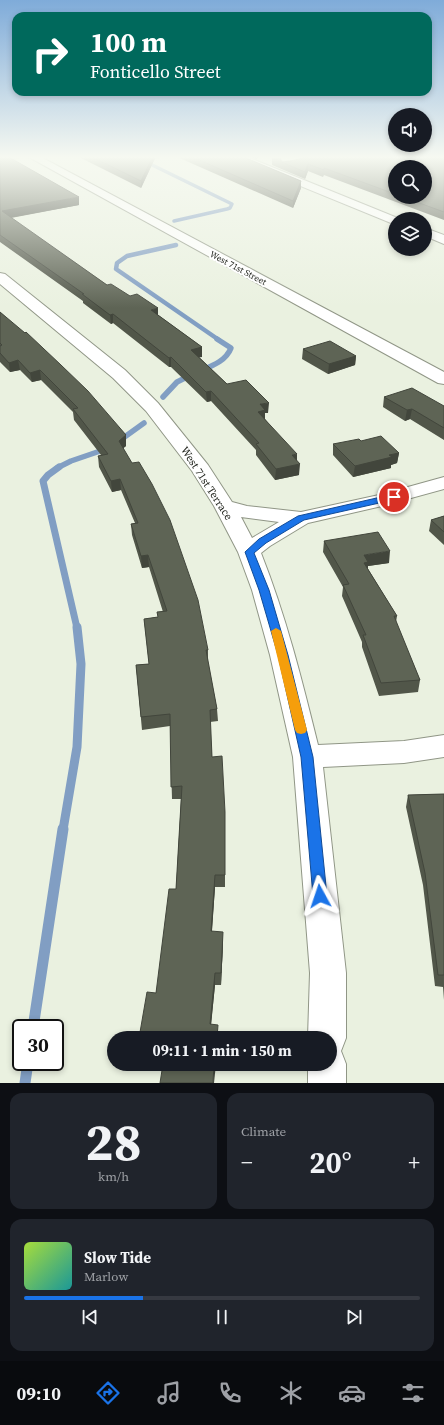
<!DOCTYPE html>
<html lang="en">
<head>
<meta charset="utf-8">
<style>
  :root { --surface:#171b24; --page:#20242c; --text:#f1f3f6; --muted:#9ea1a6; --line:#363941; --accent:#1a73e8 }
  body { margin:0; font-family:"Source Serif 4",serif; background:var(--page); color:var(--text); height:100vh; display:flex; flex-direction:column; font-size:15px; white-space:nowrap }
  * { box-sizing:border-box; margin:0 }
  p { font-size:13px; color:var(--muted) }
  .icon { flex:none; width:22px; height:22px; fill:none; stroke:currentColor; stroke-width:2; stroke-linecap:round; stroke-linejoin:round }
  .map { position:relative; height:1083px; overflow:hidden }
  .drawer { display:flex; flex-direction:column; gap:10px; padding:10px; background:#0d0f14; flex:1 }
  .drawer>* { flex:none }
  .hud { position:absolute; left:12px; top:12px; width:420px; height:84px; border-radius:12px; box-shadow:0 2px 6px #0003; background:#00695c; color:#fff; overflow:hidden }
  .buttons { position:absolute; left:388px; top:108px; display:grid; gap:8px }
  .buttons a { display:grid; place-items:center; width:44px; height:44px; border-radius:50%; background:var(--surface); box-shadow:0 2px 6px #0003; font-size:20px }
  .speed { position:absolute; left:12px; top:1019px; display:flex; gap:8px; font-size:20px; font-weight:700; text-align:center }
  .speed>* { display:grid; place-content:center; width:52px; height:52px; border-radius:50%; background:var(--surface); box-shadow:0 2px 6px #0003; line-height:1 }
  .speed .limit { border:2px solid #111; border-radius:6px; background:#fff; color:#111 }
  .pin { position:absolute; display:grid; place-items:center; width:34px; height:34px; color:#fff; margin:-17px; border:2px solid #fff; border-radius:50%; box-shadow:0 1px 4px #0007 }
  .me { position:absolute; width:44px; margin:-22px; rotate:355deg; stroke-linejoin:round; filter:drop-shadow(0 0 3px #0008) }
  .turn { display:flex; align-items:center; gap:14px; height:84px; padding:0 12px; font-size:18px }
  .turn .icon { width:52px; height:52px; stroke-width:2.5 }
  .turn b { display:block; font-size:28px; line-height:34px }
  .big { font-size:30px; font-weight:700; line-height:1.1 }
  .drawer .tile { flex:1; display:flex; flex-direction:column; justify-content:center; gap:6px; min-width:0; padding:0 14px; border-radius:12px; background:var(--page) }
  .drawer .dial { align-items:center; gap:0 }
  .dial b { font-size:52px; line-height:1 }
  .song { display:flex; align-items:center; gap:12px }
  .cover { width:48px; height:48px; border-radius:6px; background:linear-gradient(135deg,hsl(80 70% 55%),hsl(180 70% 35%)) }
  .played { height:4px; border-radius:2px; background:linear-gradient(90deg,var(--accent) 30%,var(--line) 30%) }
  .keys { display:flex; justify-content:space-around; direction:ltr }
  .heat { display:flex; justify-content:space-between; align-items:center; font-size:22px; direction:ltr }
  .drawer .tiles { flex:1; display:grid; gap:10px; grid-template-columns:1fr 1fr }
  .tile:last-child { grid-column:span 2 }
  .trip { position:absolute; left:107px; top:1031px; width:230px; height:40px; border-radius:20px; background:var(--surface); box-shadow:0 2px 6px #0003; font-weight:700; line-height:40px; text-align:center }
  .tabs { display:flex; height:64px; justify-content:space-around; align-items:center; background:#090b0e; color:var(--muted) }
  .tabs .icon { width:28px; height:28px }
  .tabs .on { color:var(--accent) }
  .tabs b { font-size:18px; color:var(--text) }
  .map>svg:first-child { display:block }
</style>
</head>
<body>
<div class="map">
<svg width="444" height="1083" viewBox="0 0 444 1083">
  <rect width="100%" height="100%" fill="#eaf1e0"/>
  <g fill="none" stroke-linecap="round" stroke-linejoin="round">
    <polyline stroke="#819ec3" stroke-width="3.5" points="160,156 142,160 232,204 230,208 227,209 174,221"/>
    <polyline stroke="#819ec3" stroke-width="4.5" points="176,245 127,256 117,263 116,269 219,340"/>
    <g stroke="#819ec3" stroke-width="5.5">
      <path d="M200,371C212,366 226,361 231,348L217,339"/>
      <polyline points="163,397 177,382 191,375"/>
      <polyline points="119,441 144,423"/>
      <polyline points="57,468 71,461 106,449"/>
    </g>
    <polyline stroke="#819ec3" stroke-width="7" points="59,467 48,475 43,481 77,628"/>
    <polyline stroke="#819ec3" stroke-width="9" points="63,830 77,747 81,664 77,627"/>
    <g stroke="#819ec3" stroke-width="11">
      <polyline points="33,1028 63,829"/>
      <polyline points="25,1083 28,1062"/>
    </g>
    <g stroke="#909686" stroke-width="2">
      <g id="street">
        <polygon points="231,156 245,156 400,219 395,219 395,224 391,223 232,158"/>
        <polygon points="425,228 444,235 444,244 425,236"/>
        <path d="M0,273L5,274L125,370L158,403L208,465L232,502L247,506L301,512L379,495L444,477V489L382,506L308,523L270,546L261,553C286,616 302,680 318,745L404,741L444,735V757L404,763L323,767L346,973V1038L341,1051L346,1064V1083H308V1064H330V1038H308L310,973L293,757L270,655L252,590L238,552L214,506L192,471L146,411L113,378L0,284ZM241,517L279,522L252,538Z"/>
      </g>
    </g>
    <g stroke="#909686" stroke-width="2">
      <g id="secondary">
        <polygon points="0,156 19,156 18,158 0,161"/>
        <polygon points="27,156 39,156 444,372 444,384 438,383"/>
      </g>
    </g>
    <use href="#street" fill="#fff" fill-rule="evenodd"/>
    <use href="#secondary" fill="#fff" fill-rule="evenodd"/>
  </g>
  <g fill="#515649" fill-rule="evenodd">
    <polygon points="0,156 79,205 11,218 107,285 158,315 202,347 202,357 199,357 227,384 268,413 265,413 265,419 297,461 299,475 275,480 256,455 256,450 211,401 207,402 171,367 169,367 113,323 111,324 83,303 83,301 0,242"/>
    <polygon points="77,156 156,156 141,188"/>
    <polygon points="175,156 241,156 301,181 301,188 293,208"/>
    <polygon points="249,156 282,156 261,156 256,159"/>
    <path d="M444,156V220L324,175L323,177L308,171L305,179L272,165V158L282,162ZM395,167L425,197H395Z"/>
    <polygon points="0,312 126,435 126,446 123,448 208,650 208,662 217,709 218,721 210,722 212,757 225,812 225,887 215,887 212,931 223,944 221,985 215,985 211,1024 218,1038 156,993 176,889 181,799 172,799 170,726 142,730 136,665 149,664 144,619 158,617 157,612 163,612 149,567 142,568 132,535 131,524 135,523 121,490 112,492 99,467 98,456 101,455 74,420 73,412 41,380 32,382 20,370 10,372 0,362"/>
    <polygon points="303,349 356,356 355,365 328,374 302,359"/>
    <polygon points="384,397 444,406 444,440 410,419 405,421 383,407"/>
    <polygon points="361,441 399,453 397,463 391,465 391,468 353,477 333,455 333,444"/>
    <polygon points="444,516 444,545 429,531 431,520"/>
    <polygon points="324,541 389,563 368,566 368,569 397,616 396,622 420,680 418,692 379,696 362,647 362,642 342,596 343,587 323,552"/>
    <polygon points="444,794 444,1000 443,987 435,986 423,885 406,807 408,795"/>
  </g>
  <g fill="#42463c">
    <polygon points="153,156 156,156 141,188 141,181"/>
    <polygon points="256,156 261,156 256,159"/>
    <polygon points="308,164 308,171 305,179 305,172"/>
    <polygon points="301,181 301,188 293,208 293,201"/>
    <polygon points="79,197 79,205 3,219 2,211"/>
    <polygon points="158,308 158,317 151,310"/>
    <polygon points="113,314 113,323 111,324 110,315"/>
    <polygon points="202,347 202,357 191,359 191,350"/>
    <polygon points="356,356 355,365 328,374 329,364"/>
    <polygon points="171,357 171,367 169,367 169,358"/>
    <polygon points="18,360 20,370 10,372 9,363"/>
    <polygon points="40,370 41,380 32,382 30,373"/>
    <polygon points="211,391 211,401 207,402 206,392"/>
    <polygon points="269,403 268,413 265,413 265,420 258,412 260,404"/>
    <polygon points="412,409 410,419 405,421 407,410"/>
    <polygon points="126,435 126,446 120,451 119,441"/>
    <polygon points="399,453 397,463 391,465 391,468 353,477 355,466 389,455"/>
    <polygon points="297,454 297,465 292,455"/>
    <polygon points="300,464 299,475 275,480 276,469"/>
    <polygon points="120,479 121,490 112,492 111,481"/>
    <polygon points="390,551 389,563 368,566 367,574 362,575 364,555"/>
    <polygon points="148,555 149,567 142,568 141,556"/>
    <polygon points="215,875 215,887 211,943 211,931"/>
    <polygon points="223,932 223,944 221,985 221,973"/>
    <polygon points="215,973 215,985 210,1036 210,1024"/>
    <polygon points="214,1064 216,1064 214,1083 213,1083"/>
  </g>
  <g fill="#5e6455" stroke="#42463c">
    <polygon points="0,156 7,156 79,197 2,211 107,285 111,284 130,296 137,294 158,308 151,310 202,347 191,350 227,384 246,380 269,403 260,404 265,410 258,412 297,454 292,455 300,464 276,469 256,444 259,443 211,391 206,392 171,357 169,358 113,314 110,315 82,294 84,294 0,235"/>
    <polygon points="90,156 153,156 141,181"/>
    <polygon points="190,156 241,156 301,181 293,201"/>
    <polygon points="312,156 444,156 444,212 403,197 425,197 425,167 395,167 395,194 324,168 324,170 308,164 305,172 272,158 280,158 282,162 290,161"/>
    <polygon points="0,312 25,333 26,332 61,365 88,391 126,435 119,441 132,463 139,462 152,484 170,520 198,600 208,650 206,650 217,709 210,710 212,757 222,756 225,812 225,875 215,875 211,931 223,932 221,973 215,973 210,1024 218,1025 217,1038 139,1038 147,992 156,993 169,889 176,889 182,786 171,787 170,714 141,717 136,665 149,664 144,619 158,617 157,612 167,611 148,555 141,556 131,524 138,523 120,479 111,481 98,456 108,454 73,409 78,408 40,370 30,373 18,360 9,363 0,353 0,346 2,345 0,343"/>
    <polygon points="330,341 356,356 329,364 303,349"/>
    <polygon points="412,388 444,406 444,428 412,409 407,410 384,397"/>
    <polygon points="381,436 399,453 389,455 392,457 355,466 333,444 359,439 361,441"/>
    <polygon points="444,516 444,532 431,520"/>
    <polygon points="378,532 390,551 364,555 368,562 364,563 397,616 394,616 420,680 381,683 363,635 366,635 343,585 349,584 324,541"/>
    <polygon points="444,794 444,975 438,975 425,873 408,795"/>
    <polygon points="163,1064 214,1064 213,1083 160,1083"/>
  </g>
  <linearGradient id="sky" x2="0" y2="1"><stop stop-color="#7fabd9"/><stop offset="0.51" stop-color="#f6f9f1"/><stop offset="1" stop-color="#f6f9f1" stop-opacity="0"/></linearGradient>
  <rect width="444" height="308" fill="url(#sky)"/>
  <polygon fill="#1a73e8" stroke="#114b97" points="394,494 398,497 397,499 304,520 266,543 254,553 269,590 288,655 313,757 327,896 325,900 320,902 315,900 313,896 301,757 278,655 259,590 245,552 259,539 298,516"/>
  <polygon fill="#f59e0b" points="276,628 281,631 307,730 305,733 301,734 297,733 295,730 271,631"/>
  <g text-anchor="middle" stroke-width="4" stroke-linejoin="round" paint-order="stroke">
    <g font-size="9" fill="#23261f" stroke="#fff">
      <text transform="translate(238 268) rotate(28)" y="3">West 71st Street</text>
    </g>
    <g font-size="11" fill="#23261f" stroke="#fff">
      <text transform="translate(207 483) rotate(57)" y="4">West 71st Terrace</text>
    </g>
  </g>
</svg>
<div class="buttons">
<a><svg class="icon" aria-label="sound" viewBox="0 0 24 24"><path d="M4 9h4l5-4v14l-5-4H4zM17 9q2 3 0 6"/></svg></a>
<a><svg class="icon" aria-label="search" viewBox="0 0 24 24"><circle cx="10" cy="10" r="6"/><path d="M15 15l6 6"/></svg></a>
<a><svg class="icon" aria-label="layers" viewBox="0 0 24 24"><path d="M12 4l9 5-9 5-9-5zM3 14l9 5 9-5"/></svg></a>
</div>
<div class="speed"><div class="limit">30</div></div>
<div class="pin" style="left:394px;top:497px;background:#d93025"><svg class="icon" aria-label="arrive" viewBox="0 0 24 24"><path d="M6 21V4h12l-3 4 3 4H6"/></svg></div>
<svg class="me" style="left:320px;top:896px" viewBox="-20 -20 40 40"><path d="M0-17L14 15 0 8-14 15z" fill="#1a73e8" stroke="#fff" stroke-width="4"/></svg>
<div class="trip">09:11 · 1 min · 150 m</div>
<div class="hud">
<div class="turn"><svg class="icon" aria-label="right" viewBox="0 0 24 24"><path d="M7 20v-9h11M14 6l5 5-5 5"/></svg><div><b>100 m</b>Fonticello Street</div></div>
</div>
</div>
<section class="drawer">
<div class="tiles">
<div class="tile dial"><b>28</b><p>km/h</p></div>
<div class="tile"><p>Climate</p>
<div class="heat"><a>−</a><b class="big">20°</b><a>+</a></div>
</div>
<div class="tile">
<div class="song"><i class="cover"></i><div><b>Slow Tide</b><p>Marlow</p></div></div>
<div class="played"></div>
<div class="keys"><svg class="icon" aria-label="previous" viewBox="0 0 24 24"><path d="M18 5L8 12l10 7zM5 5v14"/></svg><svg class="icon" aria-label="pause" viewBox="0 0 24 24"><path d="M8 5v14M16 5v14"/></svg><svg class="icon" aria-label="next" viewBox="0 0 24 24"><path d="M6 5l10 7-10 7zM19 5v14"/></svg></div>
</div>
</div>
</section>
<nav class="tabs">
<b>09:10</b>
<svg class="icon on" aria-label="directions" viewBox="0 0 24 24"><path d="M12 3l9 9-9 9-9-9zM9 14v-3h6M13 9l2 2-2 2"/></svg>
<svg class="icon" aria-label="music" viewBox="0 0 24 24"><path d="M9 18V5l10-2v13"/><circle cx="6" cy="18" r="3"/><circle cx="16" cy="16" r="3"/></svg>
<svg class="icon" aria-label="phone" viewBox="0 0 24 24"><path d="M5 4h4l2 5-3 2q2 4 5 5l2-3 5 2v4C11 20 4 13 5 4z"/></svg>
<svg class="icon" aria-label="climate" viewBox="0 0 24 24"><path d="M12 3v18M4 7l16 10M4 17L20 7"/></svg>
<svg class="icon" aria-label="car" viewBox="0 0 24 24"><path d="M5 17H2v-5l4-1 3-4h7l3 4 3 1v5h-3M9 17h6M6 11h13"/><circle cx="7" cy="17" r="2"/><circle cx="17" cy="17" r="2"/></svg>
<svg class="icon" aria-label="filters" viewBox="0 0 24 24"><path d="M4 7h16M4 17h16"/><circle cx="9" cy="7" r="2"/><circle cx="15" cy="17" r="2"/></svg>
</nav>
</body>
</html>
